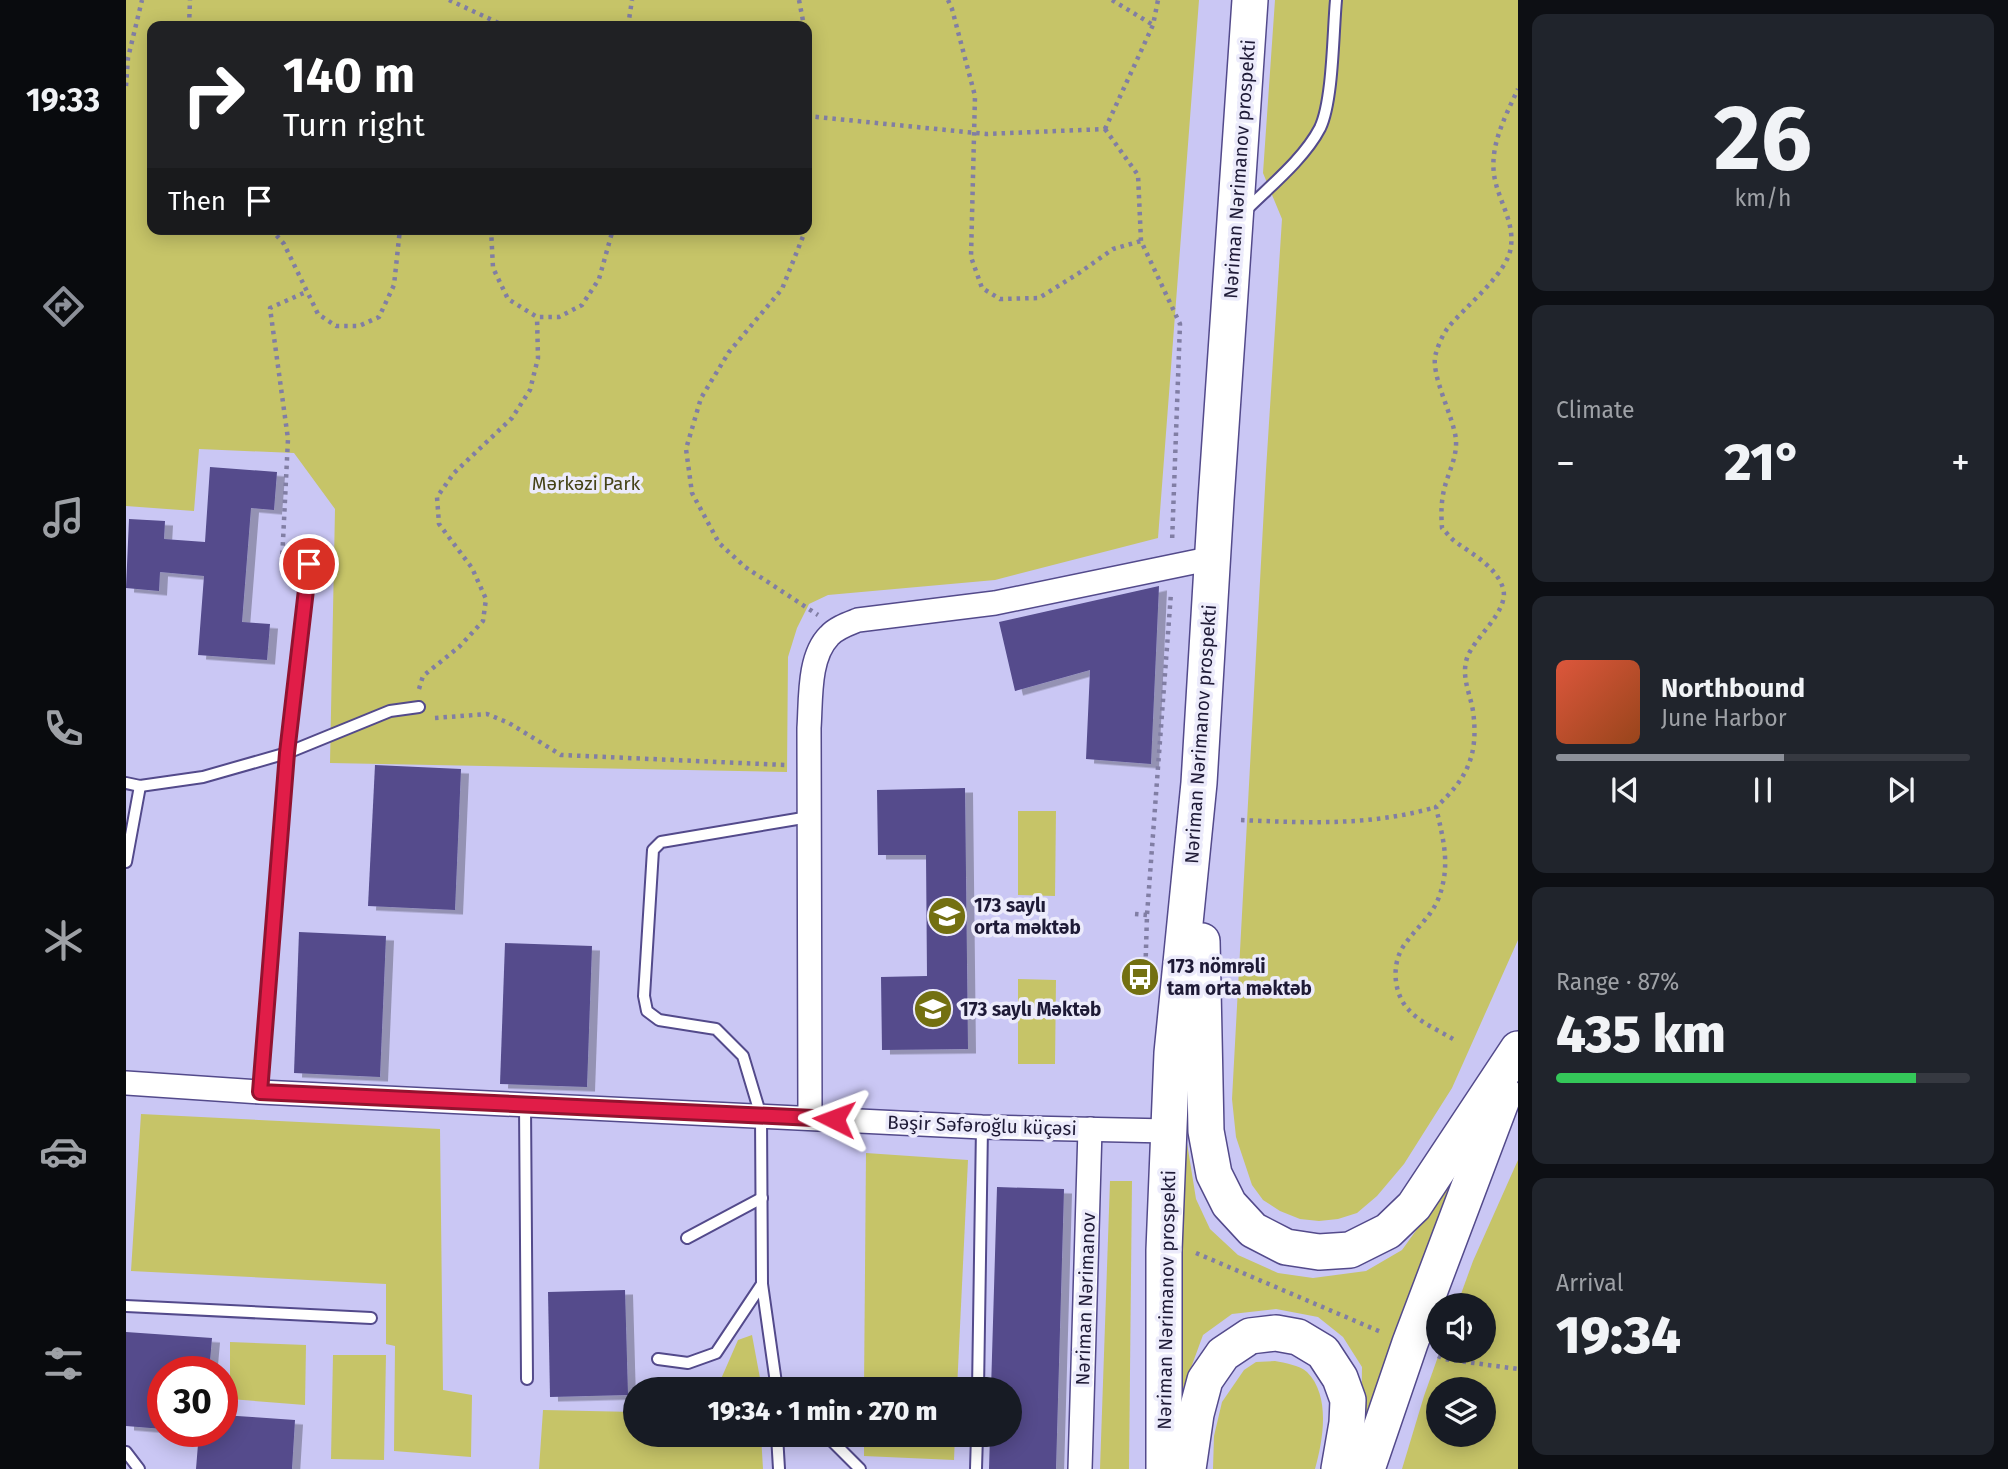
<!DOCTYPE html>
<html lang="en">
<head>
<meta charset="utf-8">
<style>
  :root { --surface:#171b24; --page:#20242c; --text:#f1f3f6; --muted:#9ea1a6; --line:#363941; --accent:#8c9099 }
  body { margin:0; font-family:"Fira Sans",sans-serif; background:var(--page); color:var(--text); height:100vh; display:flex; flex-direction:column; font-size:26px; white-space:nowrap }
  * { box-sizing:border-box; margin:0 }
  p { font-size:23px; color:var(--muted) }
  .icon { flex:none; width:38px; height:38px; fill:none; stroke:currentColor; stroke-width:2; stroke-linecap:round; stroke-linejoin:round }
  .map { position:relative; flex:1; overflow:hidden }
  .sheet { display:flex; flex-direction:column; gap:14px; padding:14px; background:#0d0f14; width:490px }
  .sheet>* { flex:none }
  .top-card { position:absolute; left:21px; top:21px; width:665px; height:214px; border-radius:14px; box-shadow:0 4px 18px #0003; background:#202124; color:#fff; overflow:hidden }
  .controls { position:absolute; left:1300px; top:1293px; display:grid; gap:14px }
  .controls a { display:grid; place-items:center; width:70px; height:70px; border-radius:50%; background:var(--surface); box-shadow:0 4px 18px #0003; font-size:35px }
  .speed { position:absolute; left:21px; top:1356px; display:flex; gap:14px; font-size:35px; font-weight:700; text-align:center }
  .speed>* { display:grid; place-content:center; width:91px; height:91px; border-radius:50%; background:var(--surface); box-shadow:0 4px 18px #0003; line-height:1 }
  .speed .limit { border:10px solid #d22; background:#fff; color:#111 }
  .pin { position:absolute; display:grid; place-items:center; width:60px; height:60px; color:#fff; margin:-30px; border:4px solid #fff; border-radius:50%; box-shadow:0 2px 7px #0007 }
  .me { position:absolute; width:77px; margin:-38px; rotate:273deg; stroke-linejoin:round; filter:drop-shadow(0 0 5px #0008) }
  .turn { display:flex; align-items:center; gap:24px; height:147px; padding:0 21px; font-size:32px }
  .turn .icon { width:91px; height:91px; stroke-width:2.5 }
  .turn b { display:block; font-size:49px; line-height:60px }
  .then { display:flex; align-items:center; height:66px; padding:0 21px; background:#0003; gap:14px; font-size:26px }
  .big { font-size:52px; font-weight:800; line-height:1.1 }
  .sheet .card { flex:1; display:flex; flex-direction:column; justify-content:center; gap:10px; min-width:0; padding:0 24px; border-radius:14px; background:var(--page) }
  .sheet .dial { align-items:center; gap:0 }
  .dial b { font-size:91px; line-height:1 }
  .song { display:flex; align-items:center; gap:21px }
  .cover { width:84px; height:84px; border-radius:10px; background:linear-gradient(135deg,hsl(10 70% 55%),hsl(20 70% 35%)) }
  .played { height:7px; border-radius:4px; background:linear-gradient(90deg,var(--accent) 55%,var(--line) 55%) }
  .keys { display:flex; justify-content:space-around; direction:ltr }
  .heat { display:flex; justify-content:space-between; align-items:center; font-size:38px; direction:ltr }
  .charge { height:10px; border-radius:5px; background:linear-gradient(90deg,#34c759 87%,var(--line) 0) }
  .trip { position:absolute; left:497px; top:1377px; width:399px; height:70px; border-radius:35px; background:var(--surface); box-shadow:0 4px 18px #0003; font-weight:800; line-height:70px; text-align:center }
  main { display:flex; flex:1; min-height:0 }
  .dock { display:flex; flex-direction:column; width:126px; justify-content:space-around; align-items:center; background:#090b0e; color:var(--muted) }
  .dock .icon { width:49px; height:49px }
  .dock .active { color:var(--accent) }
  .dock b { font-size:32px; color:var(--text) }
  .map>svg:first-child { display:block }
</style>
</head>
<body>
<main>
<nav class="dock">
<b>19:33</b>
<svg class="icon active" aria-label="directions" viewBox="0 0 24 24"><path d="M12 3l9 9-9 9-9-9zM9 14v-3h6M13 9l2 2-2 2"/></svg>
<svg class="icon" aria-label="music" viewBox="0 0 24 24"><path d="M9 18V5l10-2v13"/><circle cx="6" cy="18" r="3"/><circle cx="16" cy="16" r="3"/></svg>
<svg class="icon" aria-label="phone" viewBox="0 0 24 24"><path d="M5 4h4l2 5-3 2q2 4 5 5l2-3 5 2v4C11 20 4 13 5 4z"/></svg>
<svg class="icon" aria-label="climate" viewBox="0 0 24 24"><path d="M12 3v18M4 7l16 10M4 17L20 7"/></svg>
<svg class="icon" aria-label="car" viewBox="0 0 24 24"><path d="M5 17H2v-5l4-1 3-4h7l3 4 3 1v5h-3M9 17h6M6 11h13"/><circle cx="7" cy="17" r="2"/><circle cx="17" cy="17" r="2"/></svg>
<svg class="icon" aria-label="filters" viewBox="0 0 24 24"><path d="M4 7h16M4 17h16"/><circle cx="9" cy="7" r="2"/><circle cx="15" cy="17" r="2"/></svg>
</nav>
<div class="map">
<svg width="1392" height="1469" viewBox="0 0 1392 1469">
  <defs>
    <filter id="shadow"><feDropShadow dx="8" dy="4.5" stdDeviation="0" flood-color="#0004"/></filter>
  </defs>
  <rect width="100%" height="100%" fill="#cac7f4"/>
  <g fill="#c6c468" fill-rule="evenodd">
    <path d="M0,0H1073L1032,538L869,580L702,595L683,604L671,628L662,657L661,772L204,763L209,509L168,453L73,449L68,511L0,506ZM26,26H681V229H26Z"/>
    <polygon points="1149,0 1392,0 1392,940 1326,1088 1278,1164 1251,1196 1231,1213 1212,1219 1193,1221 1174,1219 1154,1211 1137,1200 1126,1185 1110,1137 1106,1099 1140,470 1156,219 1137,173"/>
    <polygon points="892,811 930,811 929,896 892,895"/>
    <polygon points="892,979 930,980 929,1064 892,1064"/>
    <polygon points="15,1114 314,1129 317,1390 346,1395 345,1457 268,1451 269,1346 260,1344 260,1284 5,1271"/>
    <polygon points="1057,1118 1070,1199 1084,1229 1112,1255 1152,1273 1187,1278 1240,1271 1276,1250 1330,1175 1235,1443 1236,1367 1217,1337 1192,1317 1150,1309 1106,1314 1077,1335 1051,1406"/>
    <polygon points="740,1153 842,1160 831,1389 738,1389"/>
    <path d="M1392,1160V1469H1276L1298,1396L1314,1351H1358V1306L1331,1305L1347,1261ZM1312,1390H1358V1435H1312Z"/>
    <polygon points="984,1181 1006,1181 1003,1469 974,1469"/>
    <polygon points="626,1335 636,1389 577,1389 595,1379 612,1340"/>
    <polygon points="104,1342 180,1345 179,1405 104,1399"/>
    <polygon points="207,1355 260,1355 258,1460 205,1459"/>
    <path d="M1149,1361C1159,1363 1173,1365 1181,1372C1205,1396 1197,1440 1189,1469H1087L1088,1436L1096,1402L1118,1370L1130,1362Z"/>
    <polygon points="417,1410 509,1412 509,1435 635,1435 637,1469 413,1469"/>
    <polygon points="738,1435 829,1435 828,1460 738,1456"/>
  </g>
  <g fill="#544b8c" filter="url(#shadow)">
    <polygon points="84,467 151,472 148,510 125,508 116,622 144,624 141,660 72,655 78,576 34,572 33,591 0,588 3,519 39,521 38,539 79,542"/>
    <polygon points="1033,586 1025,764 960,759 964,670 889,691 873,622"/>
    <polygon points="249,765 335,769 329,910 242,906"/>
    <polygon points="839,788 842,1049 756,1050 755,977 801,976 800,855 752,855 751,790"/>
    <polygon points="173,932 260,936 254,1077 168,1073"/>
    <polygon points="379,943 466,946 461,1087 374,1084"/>
    <polygon points="871,1187 938,1189 930,1469 863,1469 864,1435 884,1435 884,1390 865,1390"/>
    <polygon points="499,1290 502,1395 424,1397 422,1292"/>
    <polygon points="0,1332 86,1338 83,1372 37,1372 37,1429 0,1426"/>
    <polygon points="96,1415 169,1420 166,1469 70,1469 73,1432 96,1432"/>
  </g>
  <g fill="none" stroke-linecap="round" stroke-linejoin="round">
    <g stroke="#534a8b" stroke-width="14">
      <g id="service">
        <path d="M1119,211C1143,187 1178,159 1194,128C1207,101 1207,32 1210,0"/>
        <polyline points="0,783 14,786 77,777 161,753 264,711 293,707"/>
        <polyline points="0,862 14,786"/>
        <polyline points="134,1092 161,753 183,564"/>
        <polyline points="399,1105 401,1379"/>
        <polyline points="561,1238 636,1198"/>
        <polyline points="0,1306 245,1318"/>
        <polyline points="532,1359 562,1363 590,1353 636,1284"/>
        <polyline points="651,1390 636,1284 635,1116 617,1056 590,1029 533,1020 521,1011 518,996 527,850 535,842 683,817"/>
        <polyline points="852,1390 856,1127"/>
        <polyline points="651,1435 653,1469"/>
        <polyline points="706,1441 734,1469"/>
        <polyline points="0,1452 13,1469"/>
        <polyline points="850,1469 851,1435"/>
      </g>
    </g>
    <g stroke="#534a8b" stroke-width="26">
      <g id="minor">
        <polyline points="0,1083 134,1092 856,1127 1042,1131"/>
        <path d="M684,1118L683,728C685,701 682,657 703,636C710,628 722,624 732,620L869,603L1087,558"/>
        <polyline points="954,1469 964,1129"/>
      </g>
    </g>
    <g stroke="#534a8b" stroke-width="38">
      <g id="primary">
        <polyline points="1076,941 1080,1131 1088,1174 1103,1204 1127,1230 1160,1247 1193,1252 1224,1250 1262,1231 1288,1206 1392,1049"/>
        <polyline points="1038,1469 1038,1250 1046,1053 1073,783 1090,500 1124,0"/>
        <polyline points="1062,1469 1070,1414 1079,1380 1097,1354 1124,1336 1150,1333 1172,1337 1197,1352 1214,1378 1222,1400 1221,1423 1213,1469"/>
        <polyline points="1241,1469 1284,1343 1378,1094"/>
      </g>
    </g>
    <g stroke="#817ea4" stroke-width="4.5" stroke-dasharray="3.5 5" stroke-linecap="butt">
      <polyline points="323,0 379,26"/>
      <polyline points="673,0 678,26"/>
      <polyline points="822,0 826,9 849,96 845,257 856,288 874,299 913,298 953,273 987,249 1015,241"/>
      <polyline points="986,0 1027,25"/>
      <polyline points="63,26 64,0"/>
      <polyline points="502,26 506,0"/>
      <polyline points="681,42 682,52 681,205"/>
      <polyline points="0,86 2,58 16,0"/>
      <polyline points="681,116 860,134 979,129"/>
      <polyline points="979,129 1012,175 1015,241 1054,324 1046,543"/>
      <polyline points="979,129 1027,25 1032,0"/>
      <polyline points="145,229 158,244 192,314 210,326 233,326 253,317 268,285 274,229"/>
      <polyline points="365,229 367,268 382,299 411,317 433,317 456,305 473,279 487,229"/>
      <polyline points="680,229 656,289 603,352 575,398 560,449 566,493 593,543 619,567 692,615"/>
      <polyline points="166,562 156,561 162,439 144,308 180,292"/>
      <polyline points="293,689 297,676 333,647 357,621 360,599 346,568 313,524 311,497 328,473 386,418 404,390 412,358 411,317"/>
      <polyline points="309,718 361,714 383,723 435,755 660,765"/>
      <path d="M1115,820C1181,823 1246,826 1310,807"/>
      <polyline points="1009,914 1021,915"/>
      <polyline points="1019,982 1021,915 1045,593"/>
      <path d="M1327,1039C1312,1030 1293,1022 1282,1009C1267,993 1265,962 1279,944C1290,928 1306,916 1313,897C1325,864 1317,839 1310,807C1341,779 1353,755 1347,711C1344,693 1335,677 1341,658C1348,637 1384,611 1377,588C1370,567 1348,555 1331,543C1325,539 1321,533 1316,528C1315,514 1315,500 1319,486C1323,471 1331,457 1330,440C1328,417 1303,373 1310,353C1312,346 1316,336 1321,329C1337,308 1383,273 1385,246C1388,222 1374,203 1369,180C1362,148 1379,117 1392,89"/>
      <polyline points="1070,1253 1255,1332"/>
      <polyline points="1312,1356 1318,1359 1392,1369"/>
    </g>
    <use href="#service" stroke="#fff" stroke-width="10"/>
    <use href="#minor" stroke="#fff" stroke-width="23"/>
    <use href="#primary" stroke="#fff" stroke-width="35"/>
  </g>
  <g fill="none" stroke-linecap="round" stroke-linejoin="round">
    <g stroke="#92132f" stroke-width="18">
      <polyline id="route" points="183,564 161,753 134,1092 708,1119"/>
    </g>
    <use href="#route" stroke="#e11d48" stroke-width="12"/>
  </g>
  <defs>
    <g id="school-disc" transform="scale(2.0125)"><circle r="9.5" fill="#737011" stroke="#ecebfb"/><path d="M0-5L7-2L0 1L-7-2ZM-4 1L0 2.5L4 1V4Q0 6-4 4Z" fill="#fff"/></g>
    <g id="bus-disc" transform="scale(2.0125)"><circle r="9.5" fill="#737011" stroke="#ecebfb"/><path d="M-5-6H5V4H4V6H2V4H-2V6H-4V4H-5ZM-3.5-4V0h7V-4ZM-3.5 1.2v1.5H-2V1.2ZM2 1.2v1.5H3.5V1.2Z" fill="#fff"/></g>
  </defs>
  <g fill-rule="evenodd">
    <use href="#school-disc" x="821" y="916"/>
    <use href="#bus-disc" x="1014" y="977"/>
    <use href="#school-disc" x="807" y="1009"/>
  </g>
  <g text-anchor="middle" stroke-width="7" stroke-linejoin="round" paint-order="stroke">
    <g font-size="19" fill="#1e1a36" stroke="#ecebfb">
      <text transform="translate(1113 169) rotate(-86)" y="7">Nəriman Nərimanov prospekti</text>
      <text transform="translate(1074 734) rotate(-86)" y="7">Nəriman Nərimanov prospekti</text>
      <text transform="translate(856 1125) rotate(2)" y="7">Bəşir Səfəroğlu küçəsi</text>
      <text transform="translate(959 1299) rotate(-88)" y="7">Nəriman Nərimanov</text>
      <text transform="translate(1040 1300) rotate(-89)" y="7">Nəriman Nərimanov prospekti</text>
    </g>
    <g font-size="19" fill="#454317" stroke="#ecebfb">
      <text x="460" y="490">Mərkəzi Park</text>
    </g>
    <g font-size="19" font-weight="bold" fill="#1e1a36" stroke="#ecebfb" text-anchor="start">
      <text x="848" y="912">173 saylı<tspan x="848" dy="22">orta məktəb</tspan></text>
      <text x="1041" y="973">173 nömrəli<tspan x="1041" dy="22">tam orta məktəb</tspan></text>
      <text x="834" y="1016">173 saylı Məktəb</text>
    </g>
  </g>
</svg>
<div class="controls">
<a><svg class="icon" aria-label="sound" viewBox="0 0 24 24"><path d="M4 9h4l5-4v14l-5-4H4zM17 9q2 3 0 6"/></svg></a>
<a><svg class="icon" aria-label="layers" viewBox="0 0 24 24"><path d="M12 4l9 5-9 5-9-5zM3 14l9 5 9-5"/></svg></a>
</div>
<div class="speed"><div class="limit">30</div></div>
<div class="pin" style="left:183px;top:564px;background:#d93025"><svg class="icon" aria-label="arrive" viewBox="0 0 24 24"><path d="M6 21V4h12l-3 4 3 4H6"/></svg></div>
<svg class="me" style="left:708px;top:1119px" viewBox="-20 -20 40 40"><path d="M0-17L14 15 0 8-14 15z" fill="#e11d48" stroke="#fff" stroke-width="4"/></svg>
<div class="trip">19:34 · 1 min · 270 m</div>
<div class="top-card">
<div class="turn"><svg class="icon" aria-label="right" viewBox="0 0 24 24"><path d="M7 20v-9h11M14 6l5 5-5 5"/></svg><div><b>140 m</b>Turn right</div></div>
<div class="then">Then<svg class="icon" aria-label="arrive" viewBox="0 0 24 24"><path d="M6 21V4h12l-3 4 3 4H6"/></svg></div>
</div>
</div>
<section class="sheet">
<div class="card dial"><b>26</b><p>km/h</p></div>
<div class="card"><p>Climate</p>
<div class="heat"><a>−</a><b class="big">21°</b><a>+</a></div>
</div>
<div class="card">
<div class="song"><i class="cover"></i><div><b>Northbound</b><p>June Harbor</p></div></div>
<div class="played"></div>
<div class="keys"><svg class="icon" aria-label="previous" viewBox="0 0 24 24"><path d="M18 5L8 12l10 7zM5 5v14"/></svg><svg class="icon" aria-label="pause" viewBox="0 0 24 24"><path d="M8 5v14M16 5v14"/></svg><svg class="icon" aria-label="next" viewBox="0 0 24 24"><path d="M6 5l10 7-10 7zM19 5v14"/></svg></div>
</div>
<div class="card"><p>Range · 87%</p><b class="big">435 km</b><div class="charge"></div></div>
<div class="card"><p>Arrival</p><b class="big">19:34</b></div>
</section>
</main>
</body>
</html>
